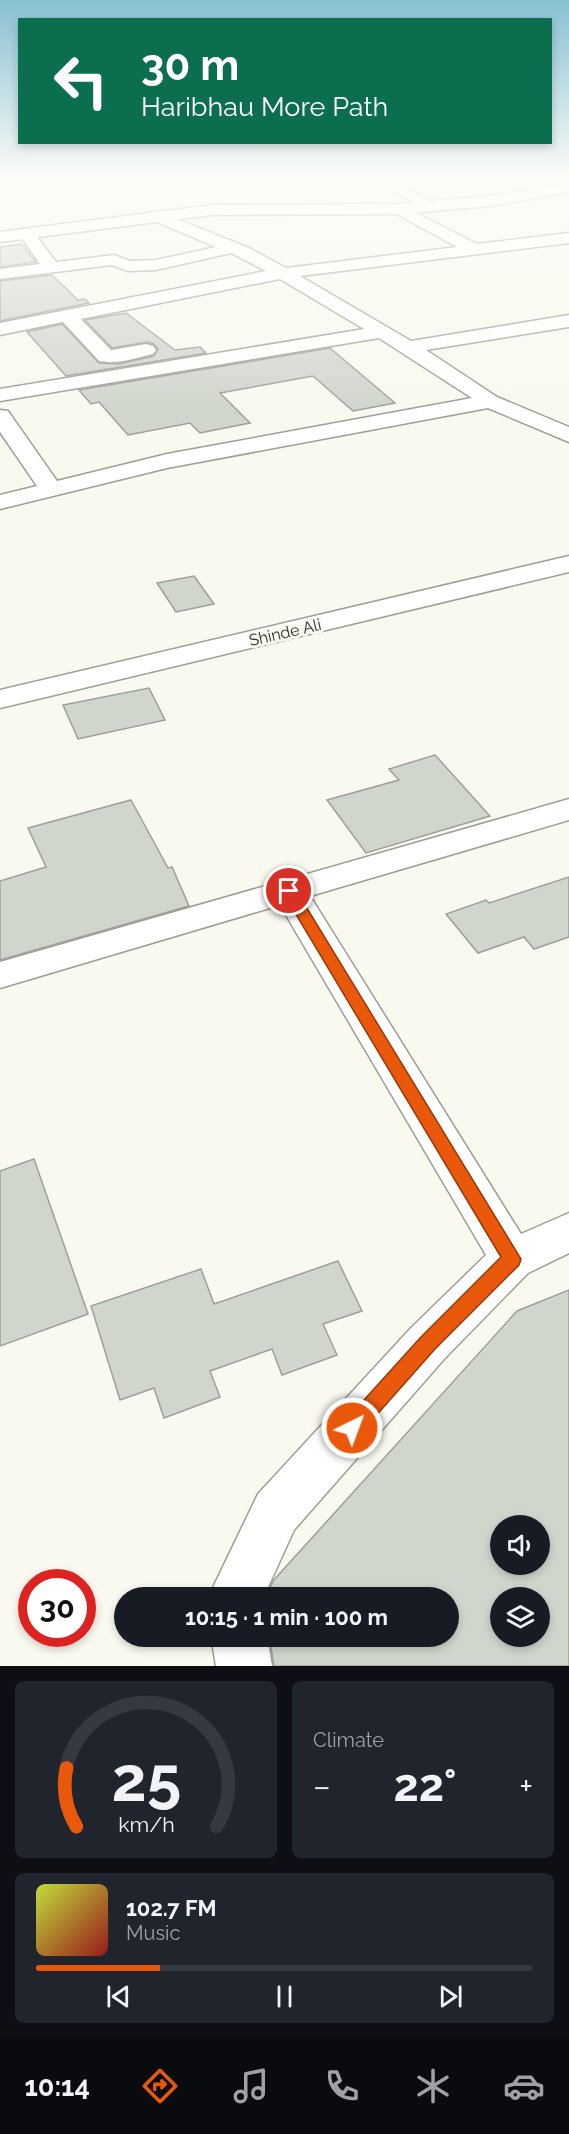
<!DOCTYPE html>
<html lang="en">
<head>
<meta charset="utf-8">
<style>
  :root { --surface:#171b24; --page:#20242c; --text:#f1f3f6; --muted:#9ea1a6; --line:#363941; --accent:#ea580c }
  body { margin:0; font-family:Raleway,sans-serif; background:var(--page); color:var(--text); height:100vh; display:flex; flex-direction:column; font-size:22px; white-space:nowrap }
  * { box-sizing:border-box; margin:0 }
  p { font-size:20px; color:var(--muted) }
  .icon { flex:none; width:33px; height:33px; fill:none; stroke:currentColor; stroke-width:2; stroke-linecap:round; stroke-linejoin:round }
  .map { position:relative; height:1666px; overflow:hidden }
  .sheet { display:flex; flex-direction:column; gap:15px; padding:15px; background:#0d0f14; flex:1 }
  .sheet>* { flex:none }
  .top-card { position:absolute; left:18px; top:18px; width:534px; height:126px; border-radius:0px; box-shadow:0 3px 9px #0003; background:#0b6e4f; color:#fff; overflow:hidden }
  .fabs { position:absolute; left:490px; top:1515px; display:grid; gap:12px }
  .fabs a { display:grid; place-items:center; width:60px; height:60px; border-radius:50%; background:var(--surface); box-shadow:0 3px 9px #0003; font-size:30px }
  .speed { position:absolute; left:18px; top:1569px; display:flex; gap:12px; font-size:30px; font-weight:700; text-align:center }
  .speed>* { display:grid; place-content:center; width:78px; height:78px; border-radius:50%; background:var(--surface); box-shadow:0 3px 9px #0003; line-height:1 }
  .speed .limit { border:9px solid #d22; background:#fff; color:#111 }
  .pin { position:absolute; display:grid; place-items:center; width:51px; height:51px; color:#fff; margin:-26px; border:3px solid #fff; border-radius:50%; box-shadow:0 2px 6px #0007 }
  .me { position:absolute; width:66px; margin:-33px; rotate:42deg; stroke-linejoin:round; filter:drop-shadow(0 0 4px #0008) }
  .turn { display:flex; align-items:center; gap:21px; height:126px; padding:0 24px; font-size:27px }
  .turn .icon { width:78px; height:78px; stroke-width:2.5 }
  .turn b { display:block; font-size:42px; line-height:51px }
  .big { font-size:45px; font-weight:700; line-height:1.1 }
  .sheet .widget { flex:1; display:flex; flex-direction:column; justify-content:center; gap:9px; min-width:0; padding:0 21px; border-radius:9px; background:var(--page) }
  .sheet .dial { align-items:center; gap:0 }
  .dial svg { height:156px; overflow:visible; fill:none; stroke:var(--line); stroke-width:7; stroke-linecap:round; text-anchor:middle }
  .dial text { fill:var(--text); stroke:none }
  .song { display:flex; align-items:center; gap:18px }
  .cover { width:72px; height:72px; border-radius:9px; background:linear-gradient(135deg,hsl(70 70% 55%),hsl(0 70% 35%)) }
  .played { height:6px; border-radius:3px; background:linear-gradient(90deg,var(--accent) 25%,var(--line) 25%) }
  .keys { display:flex; justify-content:space-around; direction:ltr }
  .heat { display:flex; justify-content:space-between; align-items:center; font-size:33px; direction:ltr }
  .sheet .tiles { flex:1; display:grid; gap:15px; grid-template-columns:1fr 1fr }
  .widget:last-child { grid-column:span 2 }
  .trip { position:absolute; left:114px; top:1587px; width:345px; height:60px; border-radius:30px; background:var(--surface); box-shadow:0 3px 9px #0003; font-weight:700; line-height:60px; text-align:center }
  .menu { display:flex; height:96px; justify-content:space-around; align-items:center; background:#090b0e; color:var(--muted) }
  .menu .icon { width:42px; height:42px }
  .menu .selected { color:var(--accent) }
  .menu b { font-size:27px; color:var(--text) }
  .map>svg:first-child { display:block }
</style>
</head>
<body>
<div class="map">
<svg width="569" height="1666" viewBox="0 0 569 1666">
  <rect width="100%" height="100%" fill="#f9f9ef"/>
  <g fill="#d1d6cd" stroke="#9ca099" stroke-width="1.5" fill-rule="evenodd">
    <polygon points="21,244 36,262 0,267 0,247"/>
    <polygon points="52,275 78,300 85,299 89,303 0,321 0,281"/>
    <polygon points="126,313 175,350 200,347 206,353 66,376 27,332 62,324 99,363 119,364 154,356 158,349 154,344 147,342 112,348 85,320"/>
    <polygon points="330,348 395,403 353,411 313,376 220,393 250,423 200,433 190,423 128,435 99,402 91,404 79,390"/>
    <polygon points="194,576 214,604 176,612 157,583"/>
    <polygon points="149,688 165,720 78,739 63,705"/>
    <polygon points="435,755 490,816 366,853 327,800 399,780 389,769"/>
    <polygon points="131,800 168,868 172,867 189,906 0,960 0,881 46,867 28,828"/>
    <polygon points="569,877 569,937 534,949 524,937 478,953 446,914 486,900 489,903"/>
    <polygon points="34,1159 88,1314 0,1346 0,1171"/>
    <polygon points="338,1261 362,1311 323,1324 337,1355 282,1375 272,1349 210,1371 220,1397 164,1418 154,1388 120,1400 91,1306 201,1269 214,1304"/>
    <path d="M569,1290V1666H274L269,1636H448V1598H266L273,1581L517,1311ZM501,1526H540V1564H501ZM501,1598H540V1636H501Z"/>
  </g>
  <g fill="none" stroke-linecap="round" stroke-linejoin="round">
    <g stroke="#9e9e95" stroke-width="3">
      <g id="minor">
        <polygon points="372,178 390,178 439,207 431,212 426,210"/>
        <path d="M398,204L477,244L569,233V243L300,276L411,341L569,315V327L426,350L497,397L569,427V442L488,408L167,468L0,509V495L37,486L0,432V410L8,411L57,481L167,454L472,398L379,338L0,401V389L364,329L280,279L81,319L111,350L146,344L153,346L156,350L153,354C137,358 115,365 99,361L63,322L0,335V323L266,271L231,253L156,270L128,271L112,265L0,279V269L40,264L18,233L20,230H32L56,262L114,255L130,261L156,260L216,247L150,219L148,216L156,211L249,248L286,268L457,247L393,212L390,209L393,206Z"/>
        <polygon points="569,556 569,572 0,708 0,690"/>
        <polygon points="569,799 569,820 310,896 521,1234 569,1213 569,1253 528,1273 445,1358 294,1530 263,1598 208,1598 258,1494 411,1328 486,1255 280,905 0,988 0,962"/>
        <polygon points="211,1636 267,1636 272,1666 216,1666"/>
      </g>
    </g>
    <g stroke="#9e9e95" stroke-width="3">
      <polygon id="tertiary" points="569,184 569,192 490,206 398,214 212,215 0,242 0,232 212,205 398,204 490,196"/>
    </g>
    <use href="#minor" fill="#fff" fill-rule="evenodd"/>
    <use href="#tertiary" fill="#fff" fill-rule="evenodd"/>
  </g>
  <linearGradient id="sky" x2="0" y2="1"><stop stop-color="#88c0d2"/><stop offset="0.43" stop-color="#fcfcf8"/><stop offset="1" stop-color="#fcfcf8" stop-opacity="0"/></linearGradient>
  <rect width="569" height="412" fill="url(#sky)"/>
  <polygon fill="#ea580c" stroke="#983908" stroke-width="1.5" points="289,886 294,887 521,1259 519,1265 435,1349 359,1435 352,1438 345,1435 342,1428 345,1421 421,1337 501,1257 282,891"/>
  <g text-anchor="middle" stroke-width="6" stroke-linejoin="round" paint-order="stroke">
    <g font-size="16" fill="#2e2e2a" stroke="#f9f9ef">
      <text transform="translate(285 632) rotate(-13)" y="6">Shinde Ali</text>
    </g>
  </g>
</svg>
<div class="fabs">
<a><svg class="icon" aria-label="sound" viewBox="0 0 24 24"><path d="M4 9h4l5-4v14l-5-4H4zM17 9q2 3 0 6"/></svg></a>
<a><svg class="icon" aria-label="layers" viewBox="0 0 24 24"><path d="M12 4l9 5-9 5-9-5zM3 14l9 5 9-5"/></svg></a>
</div>
<div class="speed"><div class="limit">30</div></div>
<div class="pin" style="left:289px;top:891px;background:#d93025"><svg class="icon" aria-label="arrive" viewBox="0 0 24 24"><path d="M6 21V4h12l-3 4 3 4H6"/></svg></div>
<svg class="me" style="left:352px;top:1428px" viewBox="-20 -20 40 40"><circle r="17" fill="#ea580c" stroke="#fff" stroke-width="3"/><path d="M0-11L8 9 0 5-8 9z" fill="#fff"/></svg>
<div class="trip">10:15 · 1 min · 100 m</div>
<div class="top-card">
<div class="turn"><svg class="icon" aria-label="left" viewBox="0 0 24 24"><path d="M17 20v-9H6M10 6l-5 5 5 5"/></svg><div><b>30 m</b>Haribhau More Path</div></div>
</div>
</div>
<section class="sheet">
<div class="tiles">
<div class="widget dial"><svg viewBox="0 0 100 80">
<path d="M14 69A42 42 0 1 1 86 69"/>
<path d="M14 69A42 42 0 0 1 9 39" stroke="#ea580c"/>
<text x="50" y="56" font-size="32" font-weight="700">25</text>
<text x="50" y="72" font-size="11">km/h</text>
</svg></div>
<div class="widget"><p>Climate</p>
<div class="heat"><a>−</a><b class="big">22°</b><a>+</a></div>
</div>
<div class="widget">
<div class="song"><i class="cover"></i><div><b>102.7 FM</b><p>Music</p></div></div>
<div class="played"></div>
<div class="keys"><svg class="icon" aria-label="previous" viewBox="0 0 24 24"><path d="M18 5L8 12l10 7zM5 5v14"/></svg><svg class="icon" aria-label="pause" viewBox="0 0 24 24"><path d="M8 5v14M16 5v14"/></svg><svg class="icon" aria-label="next" viewBox="0 0 24 24"><path d="M6 5l10 7-10 7zM19 5v14"/></svg></div>
</div>
</div>
</section>
<nav class="menu">
<b>10:14</b>
<svg class="icon selected" aria-label="directions" viewBox="0 0 24 24"><path d="M12 3l9 9-9 9-9-9zM9 14v-3h6M13 9l2 2-2 2"/></svg>
<svg class="icon" aria-label="music" viewBox="0 0 24 24"><path d="M9 18V5l10-2v13"/><circle cx="6" cy="18" r="3"/><circle cx="16" cy="16" r="3"/></svg>
<svg class="icon" aria-label="phone" viewBox="0 0 24 24"><path d="M5 4h4l2 5-3 2q2 4 5 5l2-3 5 2v4C11 20 4 13 5 4z"/></svg>
<svg class="icon" aria-label="climate" viewBox="0 0 24 24"><path d="M12 3v18M4 7l16 10M4 17L20 7"/></svg>
<svg class="icon" aria-label="car" viewBox="0 0 24 24"><path d="M5 17H2v-5l4-1 3-4h7l3 4 3 1v5h-3M9 17h6M6 11h13"/><circle cx="7" cy="17" r="2"/><circle cx="17" cy="17" r="2"/></svg>
</nav>
</body>
</html>
